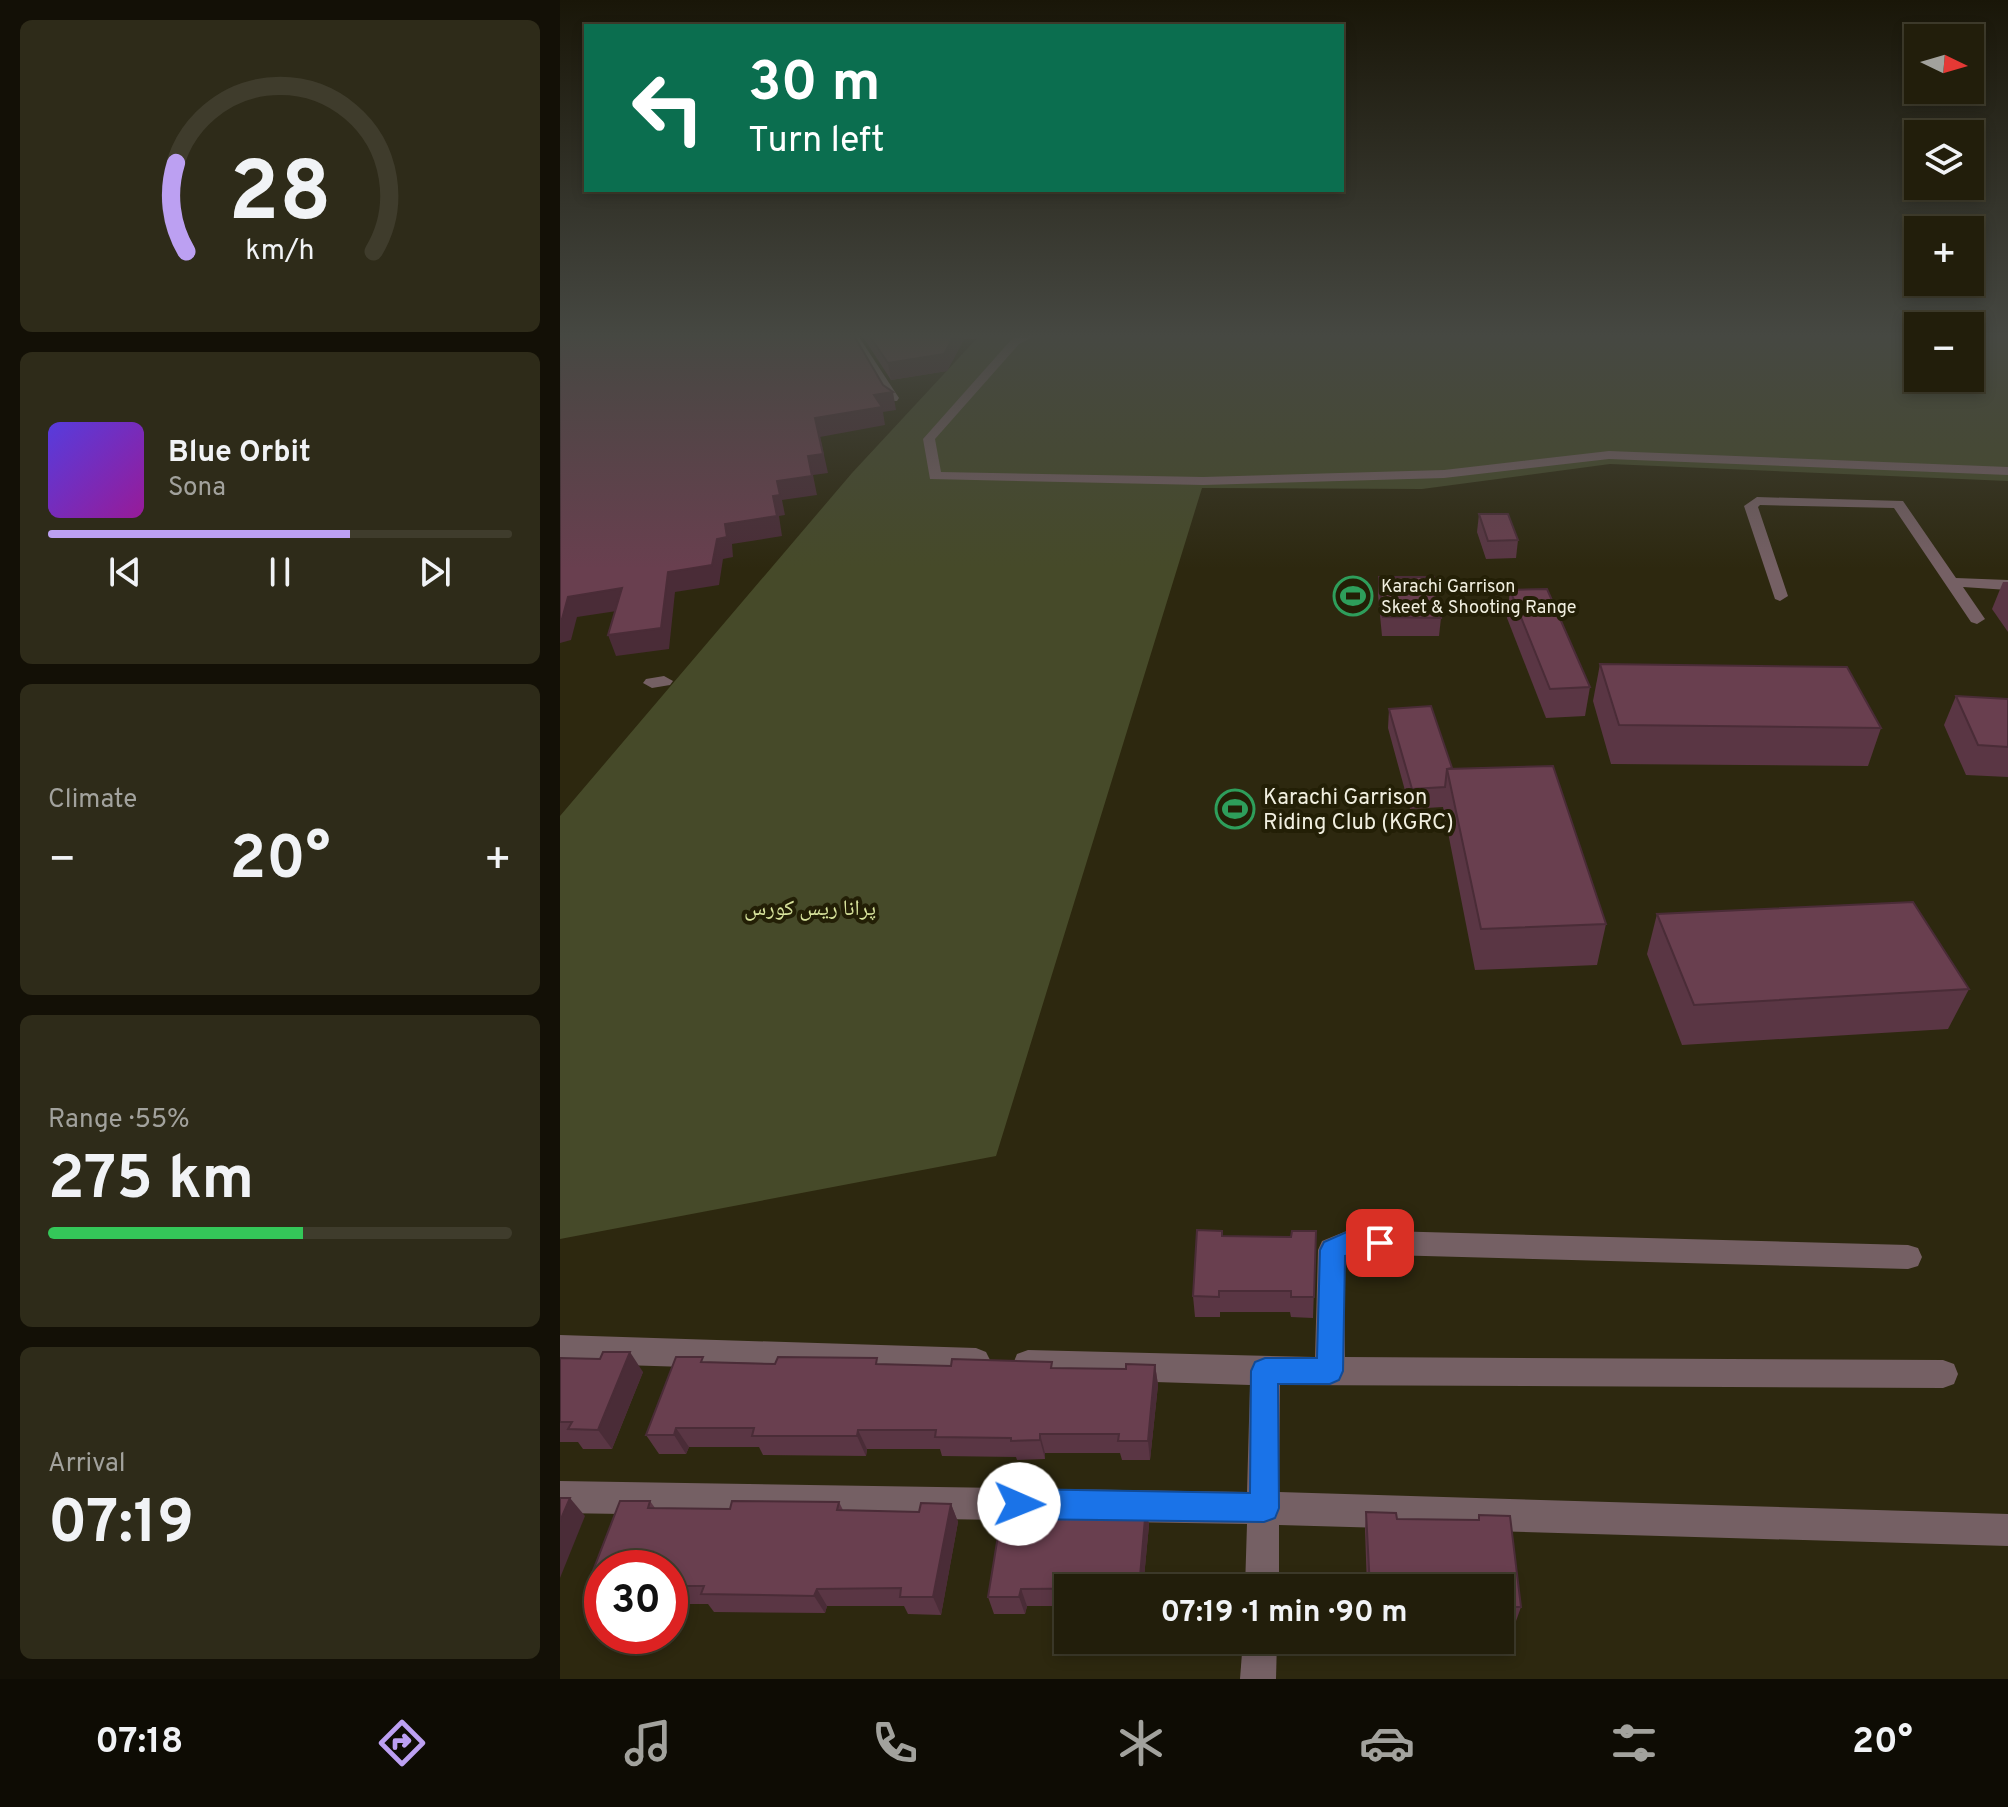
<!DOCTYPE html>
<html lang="en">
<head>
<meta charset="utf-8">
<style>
  :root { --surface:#221e0b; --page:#2e2b19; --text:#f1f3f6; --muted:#a2a29d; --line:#3f3c2c; --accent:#bca0f2 }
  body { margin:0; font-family:Overpass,"Noto Naskh Arabic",sans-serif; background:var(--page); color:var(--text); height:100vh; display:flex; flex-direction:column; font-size:30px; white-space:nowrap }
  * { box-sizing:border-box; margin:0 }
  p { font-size:26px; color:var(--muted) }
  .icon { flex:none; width:44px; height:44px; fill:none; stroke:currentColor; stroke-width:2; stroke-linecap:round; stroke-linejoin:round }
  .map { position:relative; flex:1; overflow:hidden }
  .panel { display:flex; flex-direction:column; gap:20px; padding:20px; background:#131006; width:560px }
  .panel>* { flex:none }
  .hud { position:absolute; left:24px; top:24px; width:760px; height:168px; border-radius:0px; box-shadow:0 4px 12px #0003,0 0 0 2px var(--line); background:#0b6e4f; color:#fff; overflow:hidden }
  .needle { width:52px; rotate:95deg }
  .buttons { position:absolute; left:1344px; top:24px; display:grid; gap:16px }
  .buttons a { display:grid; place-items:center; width:80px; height:80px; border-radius:0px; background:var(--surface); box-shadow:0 4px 12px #0003,0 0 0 2px var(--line); font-size:40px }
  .speed { position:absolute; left:24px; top:1550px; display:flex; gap:16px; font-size:40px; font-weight:700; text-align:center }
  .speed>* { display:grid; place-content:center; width:104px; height:104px; border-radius:50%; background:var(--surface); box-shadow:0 4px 12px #0003,0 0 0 2px var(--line); line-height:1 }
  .speed .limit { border:12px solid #d22; background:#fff; color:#111 }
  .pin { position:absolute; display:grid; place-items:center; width:68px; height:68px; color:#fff; margin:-34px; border-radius:16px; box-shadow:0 4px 12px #0006 }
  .me { position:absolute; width:88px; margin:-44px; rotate:91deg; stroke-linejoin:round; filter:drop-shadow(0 0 6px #0008) }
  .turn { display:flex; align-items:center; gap:28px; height:168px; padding:0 32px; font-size:36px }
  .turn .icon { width:104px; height:104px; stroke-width:2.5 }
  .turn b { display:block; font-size:56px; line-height:68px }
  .big { font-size:60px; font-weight:700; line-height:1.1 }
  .panel .card { flex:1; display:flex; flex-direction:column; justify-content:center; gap:12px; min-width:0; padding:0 28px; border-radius:12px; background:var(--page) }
  .panel .dial { align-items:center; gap:0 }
  .dial svg { height:208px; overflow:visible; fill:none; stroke:var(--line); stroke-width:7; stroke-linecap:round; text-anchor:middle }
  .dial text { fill:var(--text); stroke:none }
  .song { display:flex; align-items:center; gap:24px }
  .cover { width:96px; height:96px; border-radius:12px; background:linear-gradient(135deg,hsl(250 70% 55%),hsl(300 70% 35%)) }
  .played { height:8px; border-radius:4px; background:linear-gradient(90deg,var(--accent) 65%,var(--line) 65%) }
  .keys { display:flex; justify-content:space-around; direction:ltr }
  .heat { display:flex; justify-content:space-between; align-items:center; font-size:44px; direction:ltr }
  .charge { height:12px; border-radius:6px; background:linear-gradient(90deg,#34c759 55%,var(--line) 0) }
  .trip { position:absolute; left:494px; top:1574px; width:460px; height:80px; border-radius:0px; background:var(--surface); box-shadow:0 4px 12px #0003,0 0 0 2px var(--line); font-weight:700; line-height:80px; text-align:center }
  .tabs { display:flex; height:128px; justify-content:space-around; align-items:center; background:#0e0c04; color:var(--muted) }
  .tabs .icon { width:56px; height:56px }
  .tabs .active { color:var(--accent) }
  .tabs b { font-size:36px; color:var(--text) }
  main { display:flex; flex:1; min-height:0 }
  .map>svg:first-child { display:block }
</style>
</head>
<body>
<main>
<section class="panel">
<div class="card dial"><svg viewBox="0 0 100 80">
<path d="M14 69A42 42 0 1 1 86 69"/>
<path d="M14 69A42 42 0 0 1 10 35" stroke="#bca0f2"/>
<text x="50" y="56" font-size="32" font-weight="700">28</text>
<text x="50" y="72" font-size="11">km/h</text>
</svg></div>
<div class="card">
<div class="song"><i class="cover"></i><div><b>Blue Orbit</b><p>Sona</p></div></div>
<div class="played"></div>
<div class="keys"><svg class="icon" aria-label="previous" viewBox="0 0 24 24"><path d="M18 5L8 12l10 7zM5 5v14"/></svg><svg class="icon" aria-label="pause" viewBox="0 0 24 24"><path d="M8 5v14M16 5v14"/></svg><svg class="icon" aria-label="next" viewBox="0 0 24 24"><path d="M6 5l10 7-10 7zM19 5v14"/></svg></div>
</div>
<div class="card"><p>Climate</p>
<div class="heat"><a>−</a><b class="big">20°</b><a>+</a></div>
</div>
<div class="card"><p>Range · 55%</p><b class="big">275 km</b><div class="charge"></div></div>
<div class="card"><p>Arrival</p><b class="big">07:19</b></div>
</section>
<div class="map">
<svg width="1448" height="1679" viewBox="0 0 1448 1679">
  <rect width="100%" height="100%" fill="#2d280f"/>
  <polygon fill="#464a29" points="421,334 1358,334 1358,378 1410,378 1410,334 1448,334 1448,481 1050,464 862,489 642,488 436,1156 0,1239 0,816 292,473"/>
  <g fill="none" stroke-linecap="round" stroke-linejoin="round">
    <g fill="#756064" fill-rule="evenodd">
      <polygon points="287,334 297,334 339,398 337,401 329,401"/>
      <polygon points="465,334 479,334 459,344 375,439 381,472 643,477 884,470 1049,451 1448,467 1448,475 1049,459 884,478 643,485 370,479 363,439 451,340"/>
      <polygon points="1197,497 1343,501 1396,578 1448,580 1448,590 1403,587 1425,619 1417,624 1411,622 1334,508 1200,505 1198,507 1228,596 1220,601 1215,599 1184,506"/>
      <polygon points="104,676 113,681 110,685 92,688 83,683 86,679"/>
      <polygon points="789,1230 1348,1245 1358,1248 1362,1257 1358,1266 1348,1269 791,1254 785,1257 784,1267 785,1357 1383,1360 1394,1364 1398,1374 1394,1384 1383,1388 720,1385 719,1492 1448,1514 1448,1546 719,1525 719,1588 685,1588 687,1524 0,1513 0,1481 687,1492 690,1385 468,1378 457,1374 453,1364 457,1354 468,1350 755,1357 758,1250 762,1241"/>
      <polygon points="0,1335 416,1348 426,1352 431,1362 426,1372 416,1376 0,1363"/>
      <polygon points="683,1640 717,1640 716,1679 680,1679"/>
    </g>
  </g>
  <g fill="#5a3644">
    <polygon points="301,334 419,334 419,339 404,339 387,371 331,380"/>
    <polygon points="919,514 958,540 956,558 926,559 917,532"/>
    <polygon points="819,577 881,618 879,636 822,636 818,595"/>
    <polygon points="1443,582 1448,582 1448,632 1432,609"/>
    <polygon points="950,590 1030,687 1025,716 986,718 947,618"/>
    <polygon points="1040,664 1321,728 1308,766 1051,764 1033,701"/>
    <polygon points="1396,696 1448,699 1448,777 1406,775 1384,725"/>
    <polygon points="829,709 892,768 1046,924 1037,965 915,970 883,807 850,809 828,728"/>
    <polygon points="1097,914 1409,989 1388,1029 1122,1045 1087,954"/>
    <polygon points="756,1231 753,1318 731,1317 730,1312 660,1312 660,1317 635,1317 633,1296 663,1236 731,1237"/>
    <polygon points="0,1358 83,1372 52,1449 23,1449 18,1442 0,1442"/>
    <polygon points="146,1362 566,1369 595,1365 598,1385 590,1460 562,1460 560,1453 485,1453 485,1459 457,1460 456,1457 382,1456 380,1449 307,1449 306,1456 203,1455 199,1447 129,1447 126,1454 99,1454 86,1435"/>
    <polygon points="60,1501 90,1501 95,1508 170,1509 172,1501 279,1502 283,1510 359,1512 361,1503 391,1504 398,1522 381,1615 348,1614 344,1606 267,1606 265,1613 154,1612 148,1604 110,1604 110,1568 42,1568 42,1612 40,1612 24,1594"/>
    <polygon points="586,1507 589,1525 583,1588 508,1588 508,1606 467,1606 465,1614 434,1614 428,1597 474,1510 554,1512"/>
    <polygon points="806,1512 837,1519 918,1520 919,1515 961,1607 955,1624 940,1624 940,1588 807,1588 805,1530"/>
  </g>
  <g fill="#4a2c37">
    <polygon points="395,334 403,334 404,339 387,371 331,380 328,363"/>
    <polygon points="333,392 336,410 323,412 325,425 260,437 268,473 253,475 257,495 222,500 225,515 219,516 222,536 172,544 173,557 163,559 159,585 115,592 109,649 56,656 48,635 108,572 157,539 165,524 213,496 217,481 255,418 314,395"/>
    <polygon points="62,588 70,609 17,617 11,640 0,643 0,619 8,597"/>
    <polygon points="70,1352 83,1372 52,1449 38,1430"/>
    <polygon points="595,1365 598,1385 590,1460 588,1441"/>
    <polygon points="116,1428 129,1447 126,1454 114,1435"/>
    <polygon points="298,1430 307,1449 306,1456 297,1436"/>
    <polygon points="480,1434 485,1453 485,1459 480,1440"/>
    <polygon points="10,1498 25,1516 0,1578 0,1521"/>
    <polygon points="391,1504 398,1522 381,1615 373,1597"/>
    <polygon points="586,1507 589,1525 583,1588 579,1588"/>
    <polygon points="257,1589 267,1606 265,1613 254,1596"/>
    <polygon points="461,1589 467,1606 465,1614 459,1597"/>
  </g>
  <g fill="#693f4f" stroke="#4a2c37" stroke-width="2">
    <polygon points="0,334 293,334 323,385 333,392 314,395 322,407 255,418 263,454 248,456 252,476 217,481 220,495 213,496 217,516 165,524 167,537 157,539 152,565 108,572 101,628 48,635 62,588 8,597 2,619 0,619"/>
    <polygon points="308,334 395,334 384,354 328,363"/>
    <polygon points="919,514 948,514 958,540 928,541"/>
    <polygon points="819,577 874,577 881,618 823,617"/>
    <polygon points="987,589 1030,687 990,689 950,590"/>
    <polygon points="1040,664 1287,667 1321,728 1059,725"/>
    <polygon points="1396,696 1448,699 1448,747 1418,745"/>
    <polygon points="871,706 892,768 887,769 885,787 852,789 829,709"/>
    <polygon points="993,766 1046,924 921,929 887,769"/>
    <polygon points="1353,902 1409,989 1134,1005 1097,914"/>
    <polygon points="637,1230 662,1231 662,1236 731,1237 732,1231 756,1231 754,1297 731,1297 731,1291 659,1291 659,1297 633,1296"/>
    <polygon points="43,1352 70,1352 38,1430 8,1429 12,1422 0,1422 0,1358 40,1359"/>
    <polygon points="116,1357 143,1357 141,1362 215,1364 218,1357 317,1358 316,1364 391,1366 392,1359 492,1362 491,1368 566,1369 566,1364 595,1365 588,1441 558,1441 559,1434 480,1434 480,1440 451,1441 451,1438 375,1437 376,1430 298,1430 297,1436 192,1436 194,1428 116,1428 114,1435 86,1435"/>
    <polygon points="0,1498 10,1498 0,1521"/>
    <polygon points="60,1501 90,1501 88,1508 170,1509 172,1501 279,1502 277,1510 359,1512 361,1503 391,1504 373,1597 340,1597 341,1588 257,1589 254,1596 141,1594 144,1586 110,1586 110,1568 42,1568 42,1594 24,1594"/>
    <polygon points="443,1505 473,1505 472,1510 554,1512 555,1506 586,1507 579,1588 461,1589 459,1597 428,1597"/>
    <polygon points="806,1512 836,1513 837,1519 919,1520 919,1515 950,1516 961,1607 940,1607 940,1588 810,1588"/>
  </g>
  <linearGradient id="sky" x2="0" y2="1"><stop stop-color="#191608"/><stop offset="0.59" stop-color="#464842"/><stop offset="1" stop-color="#464842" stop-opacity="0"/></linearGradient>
  <rect width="1448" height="569" fill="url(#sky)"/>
  <polygon fill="#1a73e8" stroke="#114b97" stroke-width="2" points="789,1231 829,1235 833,1243 829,1251 785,1256 783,1371 779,1380 770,1384 718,1384 719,1508 715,1518 704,1522 459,1519 449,1514 445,1504 449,1494 459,1489 690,1493 691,1371 695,1362 705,1358 757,1358 760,1250 764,1242"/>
  <defs>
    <g id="stadium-ring" transform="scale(2)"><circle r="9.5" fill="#231f06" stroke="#2e9e5b" stroke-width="1.5"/><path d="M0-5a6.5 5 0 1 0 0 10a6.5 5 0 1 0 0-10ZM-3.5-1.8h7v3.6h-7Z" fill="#2e9e5b"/></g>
  </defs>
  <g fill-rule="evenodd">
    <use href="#stadium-ring" x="793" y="596"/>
    <use href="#stadium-ring" x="675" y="809"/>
  </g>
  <g text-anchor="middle" stroke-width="8" stroke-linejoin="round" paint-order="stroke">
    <g font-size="18" fill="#f1efe0" stroke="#231f06" text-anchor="start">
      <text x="821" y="592">Karachi Garrison<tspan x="821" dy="21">Skeet &amp; Shooting Range</tspan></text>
    </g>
    <g font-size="22" fill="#f1efe0" stroke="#231f06" text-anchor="start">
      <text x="703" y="804">Karachi Garrison<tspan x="703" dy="25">Riding Club (KGRC)</tspan></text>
    </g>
    <g font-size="22" fill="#d8e39c" stroke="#231f06">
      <text x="250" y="915">پرانا ریس کورس</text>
    </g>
  </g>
</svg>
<div class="buttons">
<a><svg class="needle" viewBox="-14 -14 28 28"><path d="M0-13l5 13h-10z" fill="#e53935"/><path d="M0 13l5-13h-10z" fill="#a2a29d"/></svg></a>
<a><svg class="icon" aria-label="layers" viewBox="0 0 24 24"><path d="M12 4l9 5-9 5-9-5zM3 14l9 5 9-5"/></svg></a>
<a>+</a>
<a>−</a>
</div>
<div class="speed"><div class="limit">30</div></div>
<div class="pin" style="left:820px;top:1243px;background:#d93025"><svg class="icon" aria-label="arrive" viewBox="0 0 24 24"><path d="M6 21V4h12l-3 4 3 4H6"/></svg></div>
<svg class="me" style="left:459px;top:1504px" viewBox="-20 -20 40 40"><circle r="19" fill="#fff"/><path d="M0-13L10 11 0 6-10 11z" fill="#1a73e8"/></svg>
<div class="trip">07:19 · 1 min · 90 m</div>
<div class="hud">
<div class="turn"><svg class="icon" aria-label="left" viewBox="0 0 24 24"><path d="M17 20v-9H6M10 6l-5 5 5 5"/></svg><div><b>30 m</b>Turn left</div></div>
</div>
</div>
</main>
<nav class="tabs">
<b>07:18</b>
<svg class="icon active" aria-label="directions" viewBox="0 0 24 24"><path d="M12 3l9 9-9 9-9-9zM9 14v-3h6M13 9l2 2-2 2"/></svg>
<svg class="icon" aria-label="music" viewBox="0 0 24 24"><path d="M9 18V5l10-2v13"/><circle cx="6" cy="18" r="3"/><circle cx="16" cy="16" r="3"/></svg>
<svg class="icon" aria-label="phone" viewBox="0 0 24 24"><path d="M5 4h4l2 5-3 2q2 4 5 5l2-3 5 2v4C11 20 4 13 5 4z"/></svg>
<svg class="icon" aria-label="climate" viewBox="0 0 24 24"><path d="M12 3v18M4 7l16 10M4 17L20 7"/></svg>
<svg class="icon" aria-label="car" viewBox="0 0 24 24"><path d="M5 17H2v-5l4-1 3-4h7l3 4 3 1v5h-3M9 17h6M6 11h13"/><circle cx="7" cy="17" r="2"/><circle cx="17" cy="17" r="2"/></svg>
<svg class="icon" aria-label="filters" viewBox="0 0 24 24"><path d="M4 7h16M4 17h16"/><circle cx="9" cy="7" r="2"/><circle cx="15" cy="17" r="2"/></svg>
<b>20°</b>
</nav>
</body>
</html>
